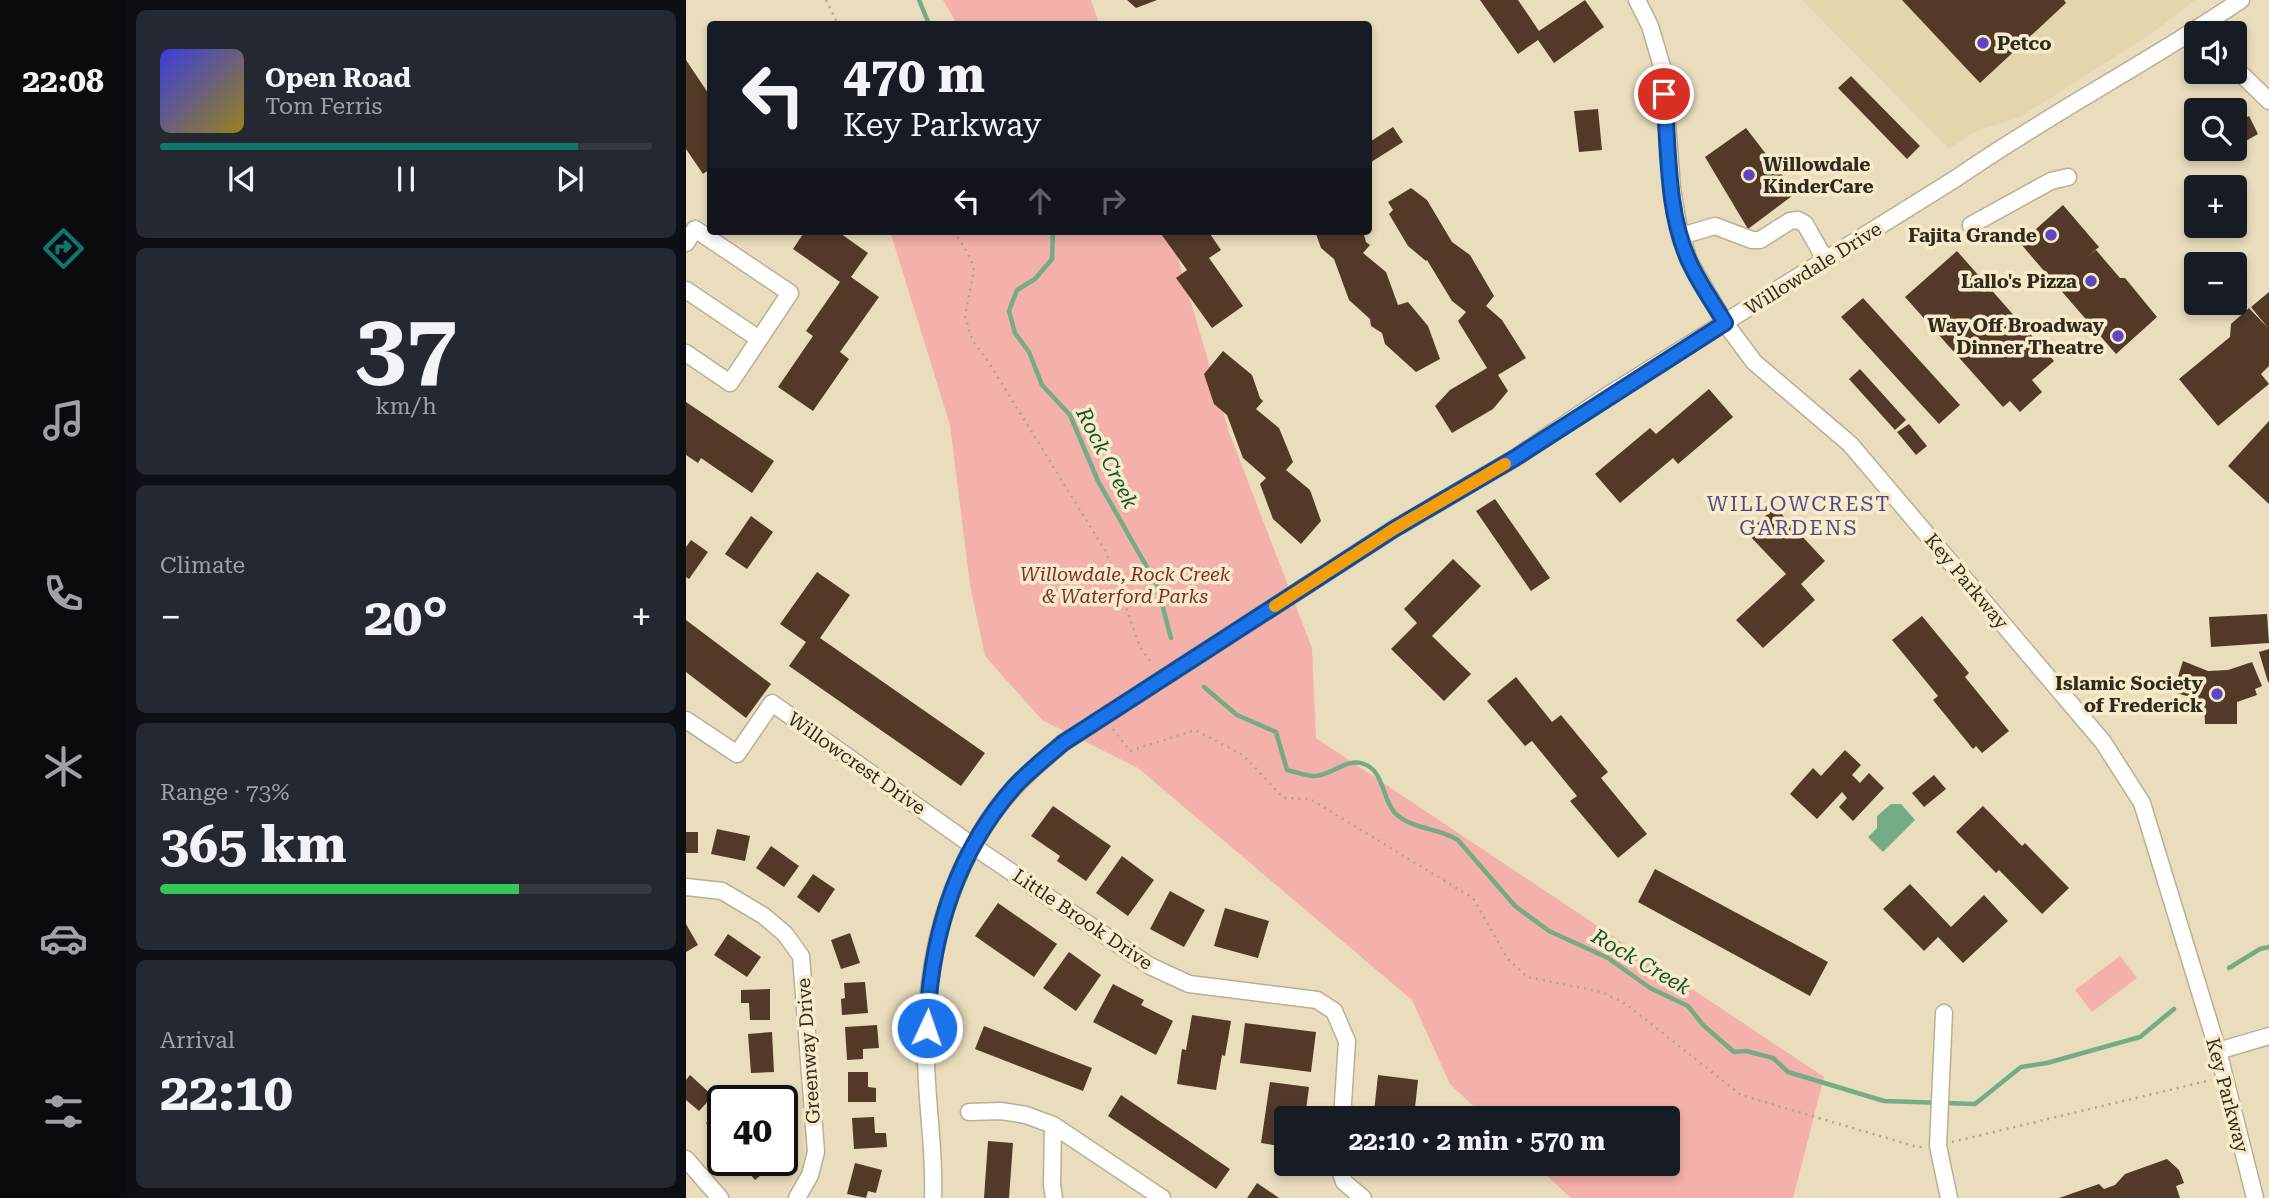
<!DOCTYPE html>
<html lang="en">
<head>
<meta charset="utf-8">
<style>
  :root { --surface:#171b24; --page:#242831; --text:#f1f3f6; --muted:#9ea1a6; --line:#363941; --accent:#0f766e }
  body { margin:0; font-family:"Roboto Serif",serif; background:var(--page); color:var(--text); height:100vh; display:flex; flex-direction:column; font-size:26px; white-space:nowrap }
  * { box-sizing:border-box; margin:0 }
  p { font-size:23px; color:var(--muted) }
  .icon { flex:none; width:38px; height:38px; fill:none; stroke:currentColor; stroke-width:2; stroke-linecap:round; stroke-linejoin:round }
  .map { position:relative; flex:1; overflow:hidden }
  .details { display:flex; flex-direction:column; gap:10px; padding:10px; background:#0d0f14; width:560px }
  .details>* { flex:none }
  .guide { position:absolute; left:21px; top:21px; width:665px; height:214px; border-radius:7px; box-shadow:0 4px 10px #0003; background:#171b24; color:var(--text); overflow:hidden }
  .tools { position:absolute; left:1498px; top:21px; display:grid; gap:14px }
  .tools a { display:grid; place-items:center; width:63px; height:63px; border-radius:7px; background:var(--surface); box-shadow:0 4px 10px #0003; font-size:35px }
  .speed { position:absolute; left:21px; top:1085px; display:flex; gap:14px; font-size:35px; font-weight:700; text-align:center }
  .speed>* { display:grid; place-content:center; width:91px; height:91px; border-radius:50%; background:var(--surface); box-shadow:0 4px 10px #0003; line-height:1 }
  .speed .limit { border:4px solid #111; border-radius:10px; background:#fff; color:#111 }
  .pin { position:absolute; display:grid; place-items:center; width:60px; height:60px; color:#fff; margin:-30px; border:4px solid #fff; border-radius:50%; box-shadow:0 2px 7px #0007 }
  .me { position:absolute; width:77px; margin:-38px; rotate:3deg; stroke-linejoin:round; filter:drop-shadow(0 0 5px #0008) }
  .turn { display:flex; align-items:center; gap:24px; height:147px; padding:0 21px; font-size:32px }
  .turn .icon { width:91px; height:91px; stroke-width:2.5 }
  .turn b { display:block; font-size:49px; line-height:60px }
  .lanes { display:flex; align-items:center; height:66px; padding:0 21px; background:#0003; justify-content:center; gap:35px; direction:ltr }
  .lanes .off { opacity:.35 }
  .big { font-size:52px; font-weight:700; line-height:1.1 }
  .details .card { flex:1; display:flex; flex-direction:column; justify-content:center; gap:10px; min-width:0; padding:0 24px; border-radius:10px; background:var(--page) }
  .details .dial { align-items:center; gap:0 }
  .dial b { font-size:91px; line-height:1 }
  .song { display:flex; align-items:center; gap:21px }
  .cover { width:84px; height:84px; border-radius:10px; background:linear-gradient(135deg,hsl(240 70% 55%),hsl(50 70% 35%)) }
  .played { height:7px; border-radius:4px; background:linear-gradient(90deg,var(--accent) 85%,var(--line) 85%) }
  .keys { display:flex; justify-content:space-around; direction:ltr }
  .heat { display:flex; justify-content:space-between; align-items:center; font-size:38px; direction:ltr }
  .charge { height:10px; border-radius:5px; background:linear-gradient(90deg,#34c759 73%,var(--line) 0) }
  .trip { position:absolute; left:588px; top:1106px; width:406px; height:70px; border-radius:7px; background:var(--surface); box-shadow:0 4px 10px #0003; font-weight:700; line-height:70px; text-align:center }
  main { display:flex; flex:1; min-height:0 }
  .menu { display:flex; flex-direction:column; width:126px; justify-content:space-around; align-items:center; background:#090b0e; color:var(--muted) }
  .menu .icon { width:49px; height:49px }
  .menu .active { color:var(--accent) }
  .menu b { font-size:32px; color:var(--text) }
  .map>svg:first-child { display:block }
</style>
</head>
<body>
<main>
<nav class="menu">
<b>22:08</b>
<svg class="icon active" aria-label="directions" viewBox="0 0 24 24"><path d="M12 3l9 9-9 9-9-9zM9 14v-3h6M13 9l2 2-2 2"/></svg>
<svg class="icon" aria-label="music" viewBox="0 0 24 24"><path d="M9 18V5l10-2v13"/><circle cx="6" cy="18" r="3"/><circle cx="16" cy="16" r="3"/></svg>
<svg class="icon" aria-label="phone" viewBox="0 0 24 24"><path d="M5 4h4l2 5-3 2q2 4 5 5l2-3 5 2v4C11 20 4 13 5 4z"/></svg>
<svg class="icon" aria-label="climate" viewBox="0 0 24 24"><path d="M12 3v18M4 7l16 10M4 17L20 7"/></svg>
<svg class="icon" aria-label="car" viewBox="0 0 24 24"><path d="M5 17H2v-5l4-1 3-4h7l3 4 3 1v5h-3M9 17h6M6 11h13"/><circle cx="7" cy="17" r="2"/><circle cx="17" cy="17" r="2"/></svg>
<svg class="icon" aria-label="filters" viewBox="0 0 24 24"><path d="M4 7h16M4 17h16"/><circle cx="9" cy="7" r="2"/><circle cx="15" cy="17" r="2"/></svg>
</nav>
<section class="details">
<div class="card">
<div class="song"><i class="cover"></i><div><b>Open Road</b><p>Tom Ferris</p></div></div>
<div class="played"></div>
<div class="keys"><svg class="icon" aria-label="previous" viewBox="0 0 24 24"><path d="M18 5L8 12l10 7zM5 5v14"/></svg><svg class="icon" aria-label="pause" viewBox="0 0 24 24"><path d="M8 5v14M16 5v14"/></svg><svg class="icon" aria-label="next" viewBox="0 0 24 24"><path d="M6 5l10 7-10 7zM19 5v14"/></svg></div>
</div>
<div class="card dial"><b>37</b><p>km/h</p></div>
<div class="card"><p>Climate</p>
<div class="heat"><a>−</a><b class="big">20°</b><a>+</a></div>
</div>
<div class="card"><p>Range · 73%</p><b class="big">365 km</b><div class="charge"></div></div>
<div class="card"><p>Arrival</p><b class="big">22:10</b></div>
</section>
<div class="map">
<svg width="1583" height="1198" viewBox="0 0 1583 1198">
  <rect width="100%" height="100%" fill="#eaddbd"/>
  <polygon fill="#e5d5ad" points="1116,0 1509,0 1462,36 1334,117 1288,132 1263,149"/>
  <g fill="#f4b0aa">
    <polygon points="257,0 405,0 413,24 271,24"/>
    <polygon points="204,231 484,231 543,432 626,648 630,738 1138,1077 1107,1198 885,1198 848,1164 982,1164 982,1118 800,1118 764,1084 726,1000 452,768 356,720 299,656 284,585 264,425"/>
    <polygon points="1434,956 1451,978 1406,1012 1389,990"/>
  </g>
  <polygon fill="#74ad85" points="1205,804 1215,804 1229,820 1197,852 1182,837 1191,828 1191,816"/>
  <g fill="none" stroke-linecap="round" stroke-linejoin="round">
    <g stroke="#74ad85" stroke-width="4.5">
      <polyline points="233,0 243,24"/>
      <polyline points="367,231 366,259 349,279 331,290 323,311 329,333 343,352 356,385 384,415 412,481 471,585 485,638"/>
      <path d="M518,687L551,715L590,732L601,770C610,772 619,776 628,776C645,776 661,757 678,764C698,771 696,799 709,813C726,830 752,827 772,840L829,906L863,931L922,958L964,988L1002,1006L1017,1025L1048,1052L1060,1051L1087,1058L1102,1072L1198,1101L1289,1104L1335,1067L1361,1063L1454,1037L1488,1009"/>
      <polyline points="1543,968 1574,949 1583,947"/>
    </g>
  </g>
  <g fill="#523928">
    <polygon points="441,0 471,0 450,8"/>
    <polygon points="794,0 832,0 853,31 899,0 918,27 868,63 852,40 832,54"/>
    <polygon points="1216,0 1378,0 1380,3 1294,83"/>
    <polygon points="0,60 24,96 24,169 17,174 0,149"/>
    <polygon points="1165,76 1234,146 1221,159 1152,88"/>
    <polygon points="912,109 916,150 893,152 888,111"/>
    <polygon points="1563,116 1572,134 1549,147 1549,123"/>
    <polygon points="707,127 717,142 682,164 682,143"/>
    <polygon points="1060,128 1110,193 1062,229 1019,157"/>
    <polygon points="1529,149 1545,149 1533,155"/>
    <polygon points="725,188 741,200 766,242 784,255 808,296 800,306 816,320 840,358 812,375 822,391 807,409 766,433 749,406 764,390 801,368 772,321 780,312 766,301 741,260 740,261 722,246 703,214 707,210 702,202"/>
    <polygon points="1377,205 1413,247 1400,258 1410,250 1434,278 1439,278 1471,317 1430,354 1334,243"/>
    <polygon points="119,231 151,231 182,253 165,277 193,297 154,352 163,359 127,411 92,387 127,336 120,331 154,282 107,249"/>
    <polygon points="473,231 522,231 535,250 523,258 557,306 526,328 490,278 501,270"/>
    <polygon points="629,231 677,231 680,242 684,245 677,253 700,272 712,305 722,302 742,326 754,359 730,372 699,344 696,333 685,326 684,319 663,300 648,259 635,248"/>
    <polygon points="1271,251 1368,361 1346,380 1356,392 1334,412 1324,401 1317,407 1219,297"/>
    <polygon points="1583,292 1583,366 1575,374 1583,384 1532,426 1493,379 1544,337 1545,324 1563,308 1582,328 1565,307"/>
    <polygon points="1177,298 1274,405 1253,424 1155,317"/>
    <polygon points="537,351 566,375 574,398 577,401 570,409 593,428 607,462 600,470 624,490 635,521 615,544 587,519 574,484 580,478 557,458 541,415 528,404 518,374"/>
    <polygon points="1174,369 1220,420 1209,430 1163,379"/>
    <polygon points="1023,389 1047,417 992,464 987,458 934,503 909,474 964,428 970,434"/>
    <polygon points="0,402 88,461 66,493 15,458 12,463 0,455"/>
    <polygon points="1583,421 1583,504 1542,466"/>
    <polygon points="1223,424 1241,446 1230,455 1211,432"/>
    <polygon points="809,499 864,578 845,591 790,511"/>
    <polygon points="1089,507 1139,561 1115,584 1129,600 1077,648 1050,620 1100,574 1061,533"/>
    <polygon points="65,516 87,532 61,569 39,554"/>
    <polygon points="5,540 22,552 3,579 0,577 0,547"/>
    <polygon points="767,559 795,586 746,636 785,674 758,701 705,649 731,623 718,609"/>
    <polygon points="131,572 164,595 134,638 299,753 275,786 103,666 120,642 94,624"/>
    <polygon points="1581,614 1583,643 1525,647 1523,617"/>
    <polygon points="1236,616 1283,673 1279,677 1323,731 1296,753 1290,746 1287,749 1247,700 1252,696 1206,640"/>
    <polygon points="0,620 85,684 60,718 0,672"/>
    <polygon points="1583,649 1583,682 1582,682 1573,652"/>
    <polygon points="1497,661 1522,671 1542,670 1566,662 1576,686 1569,689 1571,695 1551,702 1551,724 1519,724 1518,701 1487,692"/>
    <polygon points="830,677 866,722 875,715 922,772 915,778 961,834 932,858 884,801 891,796 846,741 839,746 801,701"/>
    <polygon points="1159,750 1175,765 1166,775 1174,783 1183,773 1198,788 1167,821 1153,807 1161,798 1156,792 1131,819 1104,794 1127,768 1135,776"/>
    <polygon points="1248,775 1260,789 1238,807 1226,793"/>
    <polygon points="367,806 425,846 400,881 371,861 374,856 345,836"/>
    <polygon points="1297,806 1336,846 1339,843 1383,888 1356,914 1313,870 1310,873 1270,832"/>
    <polygon points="31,829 64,836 59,861 25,854"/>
    <rect x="0" y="832" width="12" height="21"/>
    <polygon points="85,846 113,866 98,887 70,868"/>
    <polygon points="436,856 468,880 442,916 410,893"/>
    <polygon points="969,869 1142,962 1124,996 952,902"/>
    <polygon points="127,874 149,889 133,913 111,897"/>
    <polygon points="1224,884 1265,927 1298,895 1322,921 1277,963 1252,937 1238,951 1197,909"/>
    <polygon points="484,891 519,910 498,947 464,929"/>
    <polygon points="312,903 371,944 348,977 289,936"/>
    <polygon points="539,908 583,921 572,958 528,946"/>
    <polygon points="0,924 12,945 0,952"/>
    <polygon points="164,933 174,963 155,969 145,940"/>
    <polygon points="42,934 75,957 61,977 28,955"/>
    <polygon points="383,952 415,975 390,1011 357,988"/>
    <polygon points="179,982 182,1013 156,1015 155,999 159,998 158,983"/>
    <polygon points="427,984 458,1000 455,1005 487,1021 470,1055 407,1022"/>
    <polygon points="84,989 84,1020 64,1020 63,1003 55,1003 55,990"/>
    <polygon points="506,1015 545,1021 539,1056 536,1055 530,1090 491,1084 496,1049 500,1050"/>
    <polygon points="559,1023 630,1032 625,1072 554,1063"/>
    <polygon points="191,1025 193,1048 177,1049 177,1059 161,1060 159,1027"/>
    <polygon points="298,1026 406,1068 397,1091 289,1049"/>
    <polygon points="86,1032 88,1072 65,1073 62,1034"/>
    <polygon points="162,1072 182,1072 182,1087 190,1088 190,1102 162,1102"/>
    <polygon points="4,1075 27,1096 13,1111 0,1100 0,1080"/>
    <polygon points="692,1075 732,1080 728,1117 688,1112"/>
    <polygon points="584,1082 623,1087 619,1118 600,1118 600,1147 575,1143"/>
    <polygon points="435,1095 544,1169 530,1189 422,1116"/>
    <polygon points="37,1109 37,1142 20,1123"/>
    <polygon points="188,1117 189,1133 200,1133 201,1147 168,1149 166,1118"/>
    <polygon points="302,1141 327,1143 323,1198 298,1198"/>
    <polygon points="1481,1159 1493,1170 1498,1183 1490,1186 1494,1198 1373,1198 1413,1184 1418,1189 1429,1185 1439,1174"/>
    <polygon points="52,1160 79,1160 85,1167 69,1180"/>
    <polygon points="169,1163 196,1170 190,1193 182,1191 180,1198 161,1194"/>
    <polygon points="683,1164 738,1164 737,1172 720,1168 718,1176 682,1168"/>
    <polygon points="740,1164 772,1164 770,1171"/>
    <polygon points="571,1183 593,1198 561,1198"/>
  </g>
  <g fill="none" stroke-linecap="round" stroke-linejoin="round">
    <g stroke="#bcaf90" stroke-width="19">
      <g id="minor">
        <polyline points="951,0 964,26 977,70 986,188 992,224 1003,261 1039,323 1068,362 1164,444 1417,742 1456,803 1532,1051 1569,1198"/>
        <polyline points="1549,68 1583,101"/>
        <polyline points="1285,225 1365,181 1382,177"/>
        <polyline points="995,236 1029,226 1066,240 1074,240 1104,221 1112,220 1119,224 1140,261"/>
        <polyline points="0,243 9,229 104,293 44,383 0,353"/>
        <polyline points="0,290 73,339"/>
        <polyline points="0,720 51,754 86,703 287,846 464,966 503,984 631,1000 648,1011 661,1041 656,1118"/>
        <polyline points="0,887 36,891 78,916 99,934 115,956 130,1152 124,1175 111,1198"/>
        <polyline points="1258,1013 1252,1146 1263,1198"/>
        <polyline points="1532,1051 1583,1036"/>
        <polyline points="283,1112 315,1111 340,1115 367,1125 476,1198"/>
        <polyline points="367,1125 366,1185 368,1198"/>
        <polyline points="0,1159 34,1198"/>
        <polyline points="652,1164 658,1182 677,1198"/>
        <path d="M247,1198C249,1149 240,1102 240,1054C239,969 257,886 306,815C325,787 351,765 377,743L708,529L829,458L919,397L1269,179C1361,115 1462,63 1555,0"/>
      </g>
    </g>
    <g stroke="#b1a68c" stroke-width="2.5" stroke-dasharray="2 5" stroke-linecap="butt">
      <polyline points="140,0 152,24"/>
      <polyline points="268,231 285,259 288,270 279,316 286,340 300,358 420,552 454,647 467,665"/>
      <polyline points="427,729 444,751 509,730 557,755 598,798 624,799 787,898 821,958 841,977 916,992 940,1004 1055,1095 1231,1147 1237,1147"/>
      <polyline points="1266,1142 1525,1080"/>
    </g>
    <use href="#minor" stroke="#fff" stroke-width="16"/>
  </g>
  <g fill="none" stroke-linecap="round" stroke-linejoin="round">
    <g stroke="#114b97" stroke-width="18">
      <path id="route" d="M241,1028C244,939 269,854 329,786C344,770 361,757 377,743L708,529L829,458L1039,323C1027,302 1012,282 1003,261C980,211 983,148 978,94"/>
    </g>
    <use href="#route" stroke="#1a73e8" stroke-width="12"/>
    <polyline stroke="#f59e0b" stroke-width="12" points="589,606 708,529 819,464"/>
  </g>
  <g fill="#5f46be" stroke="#f8ebca" stroke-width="2.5">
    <circle cx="1297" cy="43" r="7"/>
    <circle cx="1063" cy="175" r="7"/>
    <circle cx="1365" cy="235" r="7"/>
    <circle cx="1405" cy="281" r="7"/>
    <circle cx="1432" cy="336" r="7"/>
    <circle cx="1531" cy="694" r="7"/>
  </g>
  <g text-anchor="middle" stroke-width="7" stroke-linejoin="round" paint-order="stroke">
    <g font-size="19" font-weight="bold" fill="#302b1e" stroke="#f8ebca" text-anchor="end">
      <text x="1311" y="50" text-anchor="start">Petco</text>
      <text x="1077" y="171" text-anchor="start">Willowdale<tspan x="1077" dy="22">KinderCare</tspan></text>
      <text x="1351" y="242">Fajita Grande</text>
      <text x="1391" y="288">Lallo's Pizza</text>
      <text x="1418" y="332">Way Off Broadway<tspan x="1418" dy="22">Dinner Theatre</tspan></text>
      <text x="1517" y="690">Islamic Society<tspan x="1517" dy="22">of Frederick</tspan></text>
    </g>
    <g font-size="19" fill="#302b1e" stroke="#f8ebca">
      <text transform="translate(1127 268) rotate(-32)" y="7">Willowdale Drive</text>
      <text transform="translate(1281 581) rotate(50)" y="7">Key Parkway</text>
      <text transform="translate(171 763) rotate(35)" y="7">Willowcrest Drive</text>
      <text transform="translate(397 919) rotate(34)" y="7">Little Brook Drive</text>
      <text transform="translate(122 1051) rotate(-94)" y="7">Greenway Drive</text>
      <text transform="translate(1542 1095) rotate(75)" y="7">Key Parkway</text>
    </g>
    <g font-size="19" font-style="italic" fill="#7d2c2b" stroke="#f8ebca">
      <text x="439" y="581">Willowdale, Rock Creek<tspan x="439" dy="22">&amp; Waterford Parks</tspan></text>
    </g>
    <g font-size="21" font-style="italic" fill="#11542e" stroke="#f8ebca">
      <text transform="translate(421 458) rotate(63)" y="7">Rock Creek</text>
      <text transform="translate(955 962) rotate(30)" y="7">Rock Creek</text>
    </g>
    <g font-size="21" letter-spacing="2" fill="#524b89" stroke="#f8ebca">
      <text x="1113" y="511">WILLOWCREST<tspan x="1113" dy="24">GARDENS</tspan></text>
    </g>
  </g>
</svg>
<div class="tools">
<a><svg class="icon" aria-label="sound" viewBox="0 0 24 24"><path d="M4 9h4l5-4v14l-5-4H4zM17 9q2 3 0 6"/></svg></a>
<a><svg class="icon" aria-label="search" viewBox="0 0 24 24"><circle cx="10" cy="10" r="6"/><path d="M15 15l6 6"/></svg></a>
<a>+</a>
<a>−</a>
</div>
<div class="speed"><div class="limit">40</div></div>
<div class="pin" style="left:978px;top:94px;background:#d93025"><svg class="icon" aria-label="arrive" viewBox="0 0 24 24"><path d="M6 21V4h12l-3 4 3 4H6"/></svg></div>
<svg class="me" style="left:241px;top:1028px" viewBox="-20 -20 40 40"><circle r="17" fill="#1a73e8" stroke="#fff" stroke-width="3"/><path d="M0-11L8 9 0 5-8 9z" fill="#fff"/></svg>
<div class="trip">22:10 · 2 min · 570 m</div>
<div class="guide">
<div class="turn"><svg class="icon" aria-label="left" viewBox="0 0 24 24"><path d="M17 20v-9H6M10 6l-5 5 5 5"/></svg><div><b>470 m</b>Key Parkway</div></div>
<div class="lanes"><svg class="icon" aria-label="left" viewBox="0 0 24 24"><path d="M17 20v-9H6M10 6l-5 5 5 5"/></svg><svg class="icon off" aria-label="ahead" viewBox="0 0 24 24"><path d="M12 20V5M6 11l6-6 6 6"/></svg><svg class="icon off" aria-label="right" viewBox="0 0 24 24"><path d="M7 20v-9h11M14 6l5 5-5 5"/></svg></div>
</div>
</div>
</main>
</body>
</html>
